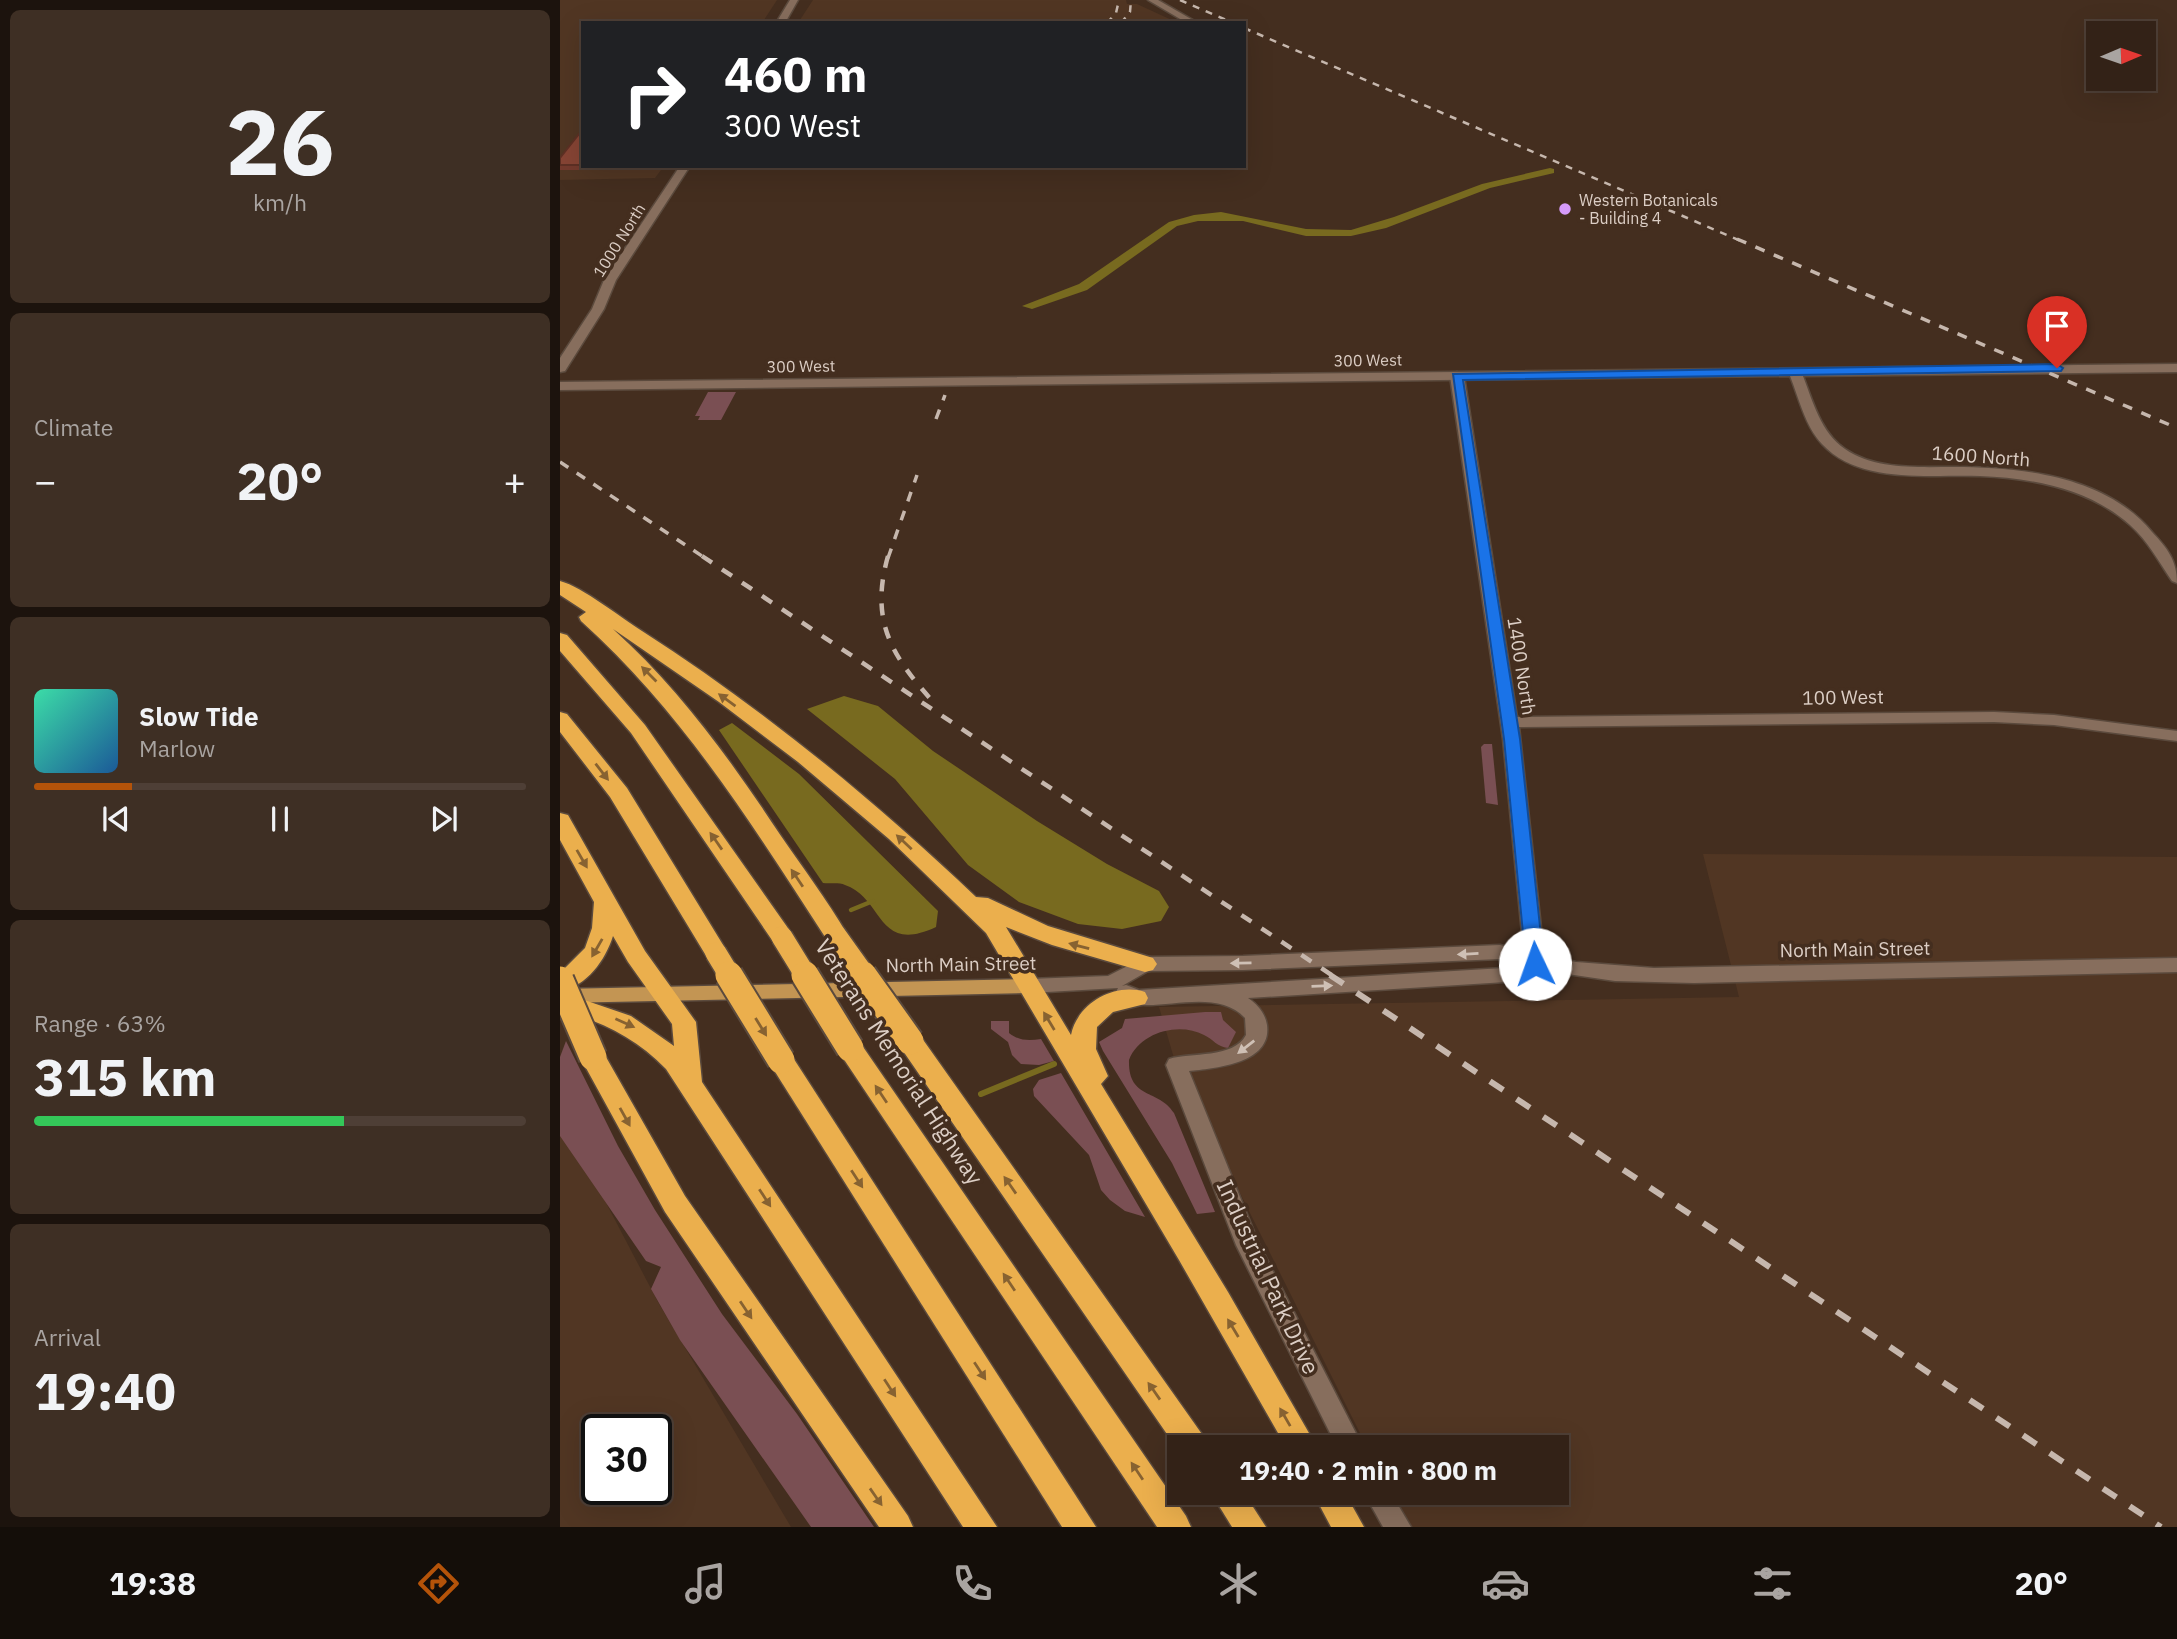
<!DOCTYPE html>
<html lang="en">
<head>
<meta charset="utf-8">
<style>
  :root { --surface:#332217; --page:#3e2f24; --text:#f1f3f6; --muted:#a9a4a1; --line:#4e3f36; --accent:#b45309 }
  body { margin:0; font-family:"IBM Plex Sans",sans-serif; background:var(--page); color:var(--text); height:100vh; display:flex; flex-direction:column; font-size:26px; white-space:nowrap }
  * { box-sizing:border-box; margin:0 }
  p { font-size:23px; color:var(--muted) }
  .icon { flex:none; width:38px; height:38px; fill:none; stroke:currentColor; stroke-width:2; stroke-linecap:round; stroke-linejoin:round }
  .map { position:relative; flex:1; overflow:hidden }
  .drawer { display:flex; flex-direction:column; gap:10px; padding:10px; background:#1c130d; width:560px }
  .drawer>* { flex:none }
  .hud { position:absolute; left:21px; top:21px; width:665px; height:147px; border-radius:0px; box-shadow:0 7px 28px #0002,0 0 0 2px var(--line); background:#202124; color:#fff; overflow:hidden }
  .needle { width:46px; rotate:88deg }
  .tools { position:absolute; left:1526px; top:21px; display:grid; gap:14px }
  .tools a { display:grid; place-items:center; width:70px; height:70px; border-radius:0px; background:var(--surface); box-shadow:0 7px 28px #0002,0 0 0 2px var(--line); font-size:35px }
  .speed { position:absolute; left:21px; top:1414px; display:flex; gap:14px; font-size:35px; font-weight:700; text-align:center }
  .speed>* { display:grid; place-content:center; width:91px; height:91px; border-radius:50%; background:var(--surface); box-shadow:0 7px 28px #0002,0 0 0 2px var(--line); line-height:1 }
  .speed .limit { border:4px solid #111; border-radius:10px; background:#fff; color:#111 }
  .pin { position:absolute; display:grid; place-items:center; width:60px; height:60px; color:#fff; margin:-72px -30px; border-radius:50% 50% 50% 0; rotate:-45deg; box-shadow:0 0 7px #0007 }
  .pin .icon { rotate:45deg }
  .me { position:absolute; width:77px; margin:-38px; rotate:357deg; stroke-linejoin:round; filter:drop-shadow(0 0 5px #0008) }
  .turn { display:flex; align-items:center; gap:24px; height:147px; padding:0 28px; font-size:32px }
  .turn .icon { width:91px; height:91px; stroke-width:2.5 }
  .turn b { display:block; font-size:49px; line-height:60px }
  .big { font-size:52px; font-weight:800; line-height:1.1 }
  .drawer .widget { flex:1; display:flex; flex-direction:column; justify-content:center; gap:10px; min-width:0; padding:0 24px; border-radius:10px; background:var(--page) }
  .drawer .dial { align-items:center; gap:0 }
  .dial b { font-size:91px; line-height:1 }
  .song { display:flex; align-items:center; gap:21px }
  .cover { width:84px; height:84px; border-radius:10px; background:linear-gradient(135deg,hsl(160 70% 55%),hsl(210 70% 35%)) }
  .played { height:7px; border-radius:4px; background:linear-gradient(90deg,var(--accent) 20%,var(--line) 20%) }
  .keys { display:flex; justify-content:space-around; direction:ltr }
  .heat { display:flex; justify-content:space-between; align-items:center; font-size:38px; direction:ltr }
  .charge { height:10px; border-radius:5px; background:linear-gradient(90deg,#34c759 63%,var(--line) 0) }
  .trip { position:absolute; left:607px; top:1435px; width:402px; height:70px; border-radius:0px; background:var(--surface); box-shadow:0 7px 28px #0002,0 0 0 2px var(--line); font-weight:800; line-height:70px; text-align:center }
  .tabs { display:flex; height:112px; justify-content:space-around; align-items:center; background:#140e09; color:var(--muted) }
  .tabs .icon { width:49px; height:49px }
  .tabs .on { color:var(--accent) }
  .tabs b { font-size:32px; color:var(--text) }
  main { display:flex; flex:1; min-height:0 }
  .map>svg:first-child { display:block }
</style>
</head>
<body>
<main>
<section class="drawer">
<div class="widget dial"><b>26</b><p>km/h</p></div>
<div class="widget"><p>Climate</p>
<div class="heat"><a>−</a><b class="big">20°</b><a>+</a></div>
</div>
<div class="widget">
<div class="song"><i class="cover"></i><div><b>Slow Tide</b><p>Marlow</p></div></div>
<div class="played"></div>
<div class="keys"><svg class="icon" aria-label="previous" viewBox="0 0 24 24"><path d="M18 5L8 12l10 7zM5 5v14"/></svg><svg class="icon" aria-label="pause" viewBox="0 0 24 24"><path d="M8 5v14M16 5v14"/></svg><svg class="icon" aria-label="next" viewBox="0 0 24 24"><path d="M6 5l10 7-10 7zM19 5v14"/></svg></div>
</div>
<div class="widget"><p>Range · 63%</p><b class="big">315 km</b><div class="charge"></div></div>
<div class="widget"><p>Arrival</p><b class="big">19:40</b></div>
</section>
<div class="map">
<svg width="1617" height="1527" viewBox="0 0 1617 1527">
  <rect width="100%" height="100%" fill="#442e1f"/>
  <g fill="#513623" fill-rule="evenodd">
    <polygon points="0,0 217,0 202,23 23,23 23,166 104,166 95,178 0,180"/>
    <polygon points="253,0 566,0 567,4 577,4 616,22 238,23"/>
    <polygon points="1143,854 1617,857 1617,1527 846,1527 829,1493 998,1493 998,1447 807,1447 616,1065 599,1007 1179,997"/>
    <path d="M0,1115L98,1302L231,1527H0ZM37,1430H96V1489H37Z"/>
  </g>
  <g fill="#7a4f53">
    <polygon points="148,392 176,392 161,420 138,420 140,416 135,416"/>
    <polygon points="924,744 932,744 938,805 926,803 921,747"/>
    <path d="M645,1012H661L663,1020L676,1032L668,1048C657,1047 653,1039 644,1035C619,1022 580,1032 569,1060C568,1100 598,1088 614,1113L655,1212L637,1214L612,1163L543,1051L539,1042L562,1028L565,1019Z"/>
    <path d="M431,1021H449V1033C459,1041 469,1041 481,1039L494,1061L479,1065L461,1064L452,1055L448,1042L431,1029Z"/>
    <polygon points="6,1041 58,1146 95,1210 162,1314 237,1414 314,1527 251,1527 120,1340 91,1289 101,1267 86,1261 0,1136 0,1057"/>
    <polygon points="501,1073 585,1217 565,1211 550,1200 541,1190 529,1155 474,1096 473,1089 479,1080"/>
  </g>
  <g fill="#786a1f">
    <polygon points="284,696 318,706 373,751 477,821 547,864 599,891 609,907 601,921 562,929 518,924 459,902 408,865 335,779 247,709"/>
    <path d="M172,723L239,774L378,911L376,927C316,955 324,898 285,885C279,882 270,884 263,883L159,730Z"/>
  </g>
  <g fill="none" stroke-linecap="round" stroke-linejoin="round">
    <polyline stroke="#786a1f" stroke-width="4.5" points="291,910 313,901"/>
    <polyline stroke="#786a1f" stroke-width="6" points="421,1094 494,1064"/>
    <polygon fill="#786a1f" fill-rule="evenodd" points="990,168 994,169 994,173 930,188 826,228 791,236 746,236 683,221 638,221 617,226 527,290 472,309 462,306 519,284 609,222 634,215 661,212 746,229 791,230 834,217 922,184"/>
    <g stroke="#5b4a3d" stroke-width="3">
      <g id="street">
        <polygon points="588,0 598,0 638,23 627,23"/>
        <polygon points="897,372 904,376 957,717 1434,712 1494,715 1617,731 1617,741 1494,725 1434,722 959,727 985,964 982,969 968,969 965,964 943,739 890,376"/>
      </g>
    </g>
    <g stroke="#5b4a3d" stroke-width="3">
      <g id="secondary">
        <polygon points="230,0 238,0 225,23 216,23"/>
        <polygon points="120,166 130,166 56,280 44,309 5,371 0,372 0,358 32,309 44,280"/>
        <path d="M1617,364V372L1243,376C1253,402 1261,433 1285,449C1315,470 1359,467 1394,467C1462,467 1546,476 1592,532C1607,548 1617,560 1617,583L1612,581C1599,562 1588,541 1570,525C1530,489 1473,478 1420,476C1370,474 1300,485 1262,444C1245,426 1239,398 1230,376L0,390V382Z"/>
        <path d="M940,945L1016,962L1094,968L1617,958V972L1134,983L1055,981L980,970L946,982L688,998C698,1005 705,1013 707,1025C712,1064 655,1068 629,1071L699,1244L803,1447H777L676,1245L606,1065L609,1059C631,1052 673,1059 686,1035L685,1018C650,980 575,1025 556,992L558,988L469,993L462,991L459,986L462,981L469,979L548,976L585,957L683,956ZM940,959L956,963L944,968L579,990L566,985L562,986L588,971L683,970Z"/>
        <polygon points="804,1493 831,1493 851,1527 823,1527"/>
      </g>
    </g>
    <g stroke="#5b4a3d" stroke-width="3">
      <polygon id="primary" points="469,979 476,981 479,986 476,991 469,993 0,1003 0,989"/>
    </g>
    <g stroke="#5b4a3d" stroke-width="3">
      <g id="highway">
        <path d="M0,581C23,587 61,618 82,631C203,709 312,798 416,897L428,898L488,926L593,958L597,964L593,970L585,972L492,945L446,927L511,1035C517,1004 554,982 585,992L588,998L585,1004L553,1012L537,1027L536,1049L548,1076L541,1084L668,1292L757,1447H726L619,1260L426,933L329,839L238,762L159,702L53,629C120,689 172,762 221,836C243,868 267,900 287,934L283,940L275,942L267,940C192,825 124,714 21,621L19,617L26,612L0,595Z"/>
        <polygon points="0,633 7,635 85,725 230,931 234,937 230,943 222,945 214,943 71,733 0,651"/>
        <polygon points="0,712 7,714 67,788 168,953 164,959 156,961 148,959 50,797 0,732"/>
        <path d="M0,813L8,815L85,951L136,1022L142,1082L437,1527H403L106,1069C76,1038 41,1021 0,1010V973L25,948L32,928L34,902L0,840ZM53,936L68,962L112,1024L114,1046L71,1016L1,992C27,985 45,961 53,936Z"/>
        <polygon points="350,1032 359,1034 644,1437 648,1447 620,1447 620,1453 341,1048 338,1041 341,1034"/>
        <polygon points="290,1039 299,1041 626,1516 631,1527 597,1527 281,1055 278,1048 281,1041"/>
        <polygon points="33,1048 42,1050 125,1196 348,1516 353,1527 319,1527 105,1212 20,1057 24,1050"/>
        <polygon points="221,1051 230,1053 536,1527 502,1527 212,1067 208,1060 212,1053"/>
        <polygon points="651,1493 684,1493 706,1527 672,1527"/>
        <polygon points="753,1493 785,1493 804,1527 771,1527"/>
      </g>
    </g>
    <use href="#street" fill="#876e5d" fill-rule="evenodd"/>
    <use href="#secondary" fill="#876e5d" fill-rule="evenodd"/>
    <use href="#primary" fill="#c39553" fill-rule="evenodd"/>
    <use href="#highway" fill="#ebaf4d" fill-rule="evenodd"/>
    <g stroke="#c6b7ad" stroke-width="2.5" stroke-dasharray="7 7" stroke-linecap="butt">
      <polyline points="620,0 673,23"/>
      <polyline points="547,23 556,13 559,0"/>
      <polyline points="561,23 570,12 571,0"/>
      <polyline points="684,28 1181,241"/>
    </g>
    <g stroke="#c6b7ad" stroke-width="3.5" stroke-dasharray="10 10" stroke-linecap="butt">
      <polyline points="1177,239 1617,428"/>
      <polyline points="376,419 385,395"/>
      <polyline points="0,462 145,558"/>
      <polyline points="328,558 357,475"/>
    </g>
    <g stroke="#c6b7ad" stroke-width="4.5" stroke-dasharray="12 12" stroke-linecap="butt">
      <polyline points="142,556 773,976"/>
      <path d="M328,556C309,623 333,658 377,706"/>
    </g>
    <polyline stroke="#c6b7ad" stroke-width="6" stroke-dasharray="16 16" stroke-linecap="butt" points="770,975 1601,1527"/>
    <g stroke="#5b4a3d" stroke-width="24" stroke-linecap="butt">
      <g id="highway-bridge-far1">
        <polyline points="275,934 305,976"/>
        <polyline points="222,937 246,976"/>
        <polyline points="156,953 170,976"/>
      </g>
    </g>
    <g stroke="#5b4a3d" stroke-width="31" stroke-linecap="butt">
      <g id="highway-bridge">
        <polyline points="169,975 221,1060"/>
        <polyline points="245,975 290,1048"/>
        <polyline points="303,975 350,1041"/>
        <polyline points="0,980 33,1057"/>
      </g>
    </g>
    <use href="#highway-bridge-far1" stroke="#ebaf4d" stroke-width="21"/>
    <use href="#highway-bridge" stroke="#ebaf4d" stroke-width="27"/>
  </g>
  <polygon fill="#733a2d" points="23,129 23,166 61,166 58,170 0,170 0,158"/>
  <polygon fill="#864434" stroke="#5e3024" stroke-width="2" points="23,129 23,165 0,165 0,158"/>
  <defs><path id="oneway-solid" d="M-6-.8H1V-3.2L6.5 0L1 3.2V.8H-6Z" transform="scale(1.75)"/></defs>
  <g fill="#876231">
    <use href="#oneway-solid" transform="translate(89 674) rotate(-135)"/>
    <use href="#oneway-solid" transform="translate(167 700) rotate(-144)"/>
    <use href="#oneway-solid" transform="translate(42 772) rotate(52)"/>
    <use href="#oneway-solid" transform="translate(156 841) rotate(-125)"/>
    <use href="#oneway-solid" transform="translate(344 842) rotate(-137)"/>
    <use href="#oneway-solid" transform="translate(22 859) rotate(60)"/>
    <use href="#oneway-solid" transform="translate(237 878) rotate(-124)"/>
    <use href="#oneway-solid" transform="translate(519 946) rotate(-165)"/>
    <use href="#oneway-solid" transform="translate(37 948) rotate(120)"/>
    <use href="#oneway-solid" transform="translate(489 1021) rotate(-121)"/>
    <use href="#oneway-solid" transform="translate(65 1023) rotate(24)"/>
    <use href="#oneway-solid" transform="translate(201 1027) rotate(58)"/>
    <use href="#oneway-solid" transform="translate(321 1094) rotate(-124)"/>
    <use href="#oneway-solid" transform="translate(65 1117) rotate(61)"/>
    <use href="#oneway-solid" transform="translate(297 1179) rotate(57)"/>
    <use href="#oneway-solid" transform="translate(450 1185) rotate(-125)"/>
    <use href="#oneway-solid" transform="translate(205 1198) rotate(57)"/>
    <use href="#oneway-solid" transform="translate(449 1282) rotate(-124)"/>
    <use href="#oneway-solid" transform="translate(186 1310) rotate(56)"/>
    <use href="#oneway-solid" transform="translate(673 1328) rotate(-121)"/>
    <use href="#oneway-solid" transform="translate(420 1371) rotate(57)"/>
    <use href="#oneway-solid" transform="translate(330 1388) rotate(57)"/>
    <use href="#oneway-solid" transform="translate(594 1391) rotate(-125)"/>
    <use href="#oneway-solid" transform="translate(725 1417) rotate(-120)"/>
    <use href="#oneway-solid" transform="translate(577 1471) rotate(-124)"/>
    <use href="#oneway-solid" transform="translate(316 1497) rotate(55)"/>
  </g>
  <g fill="#cfc0b5">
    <use href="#oneway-solid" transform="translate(908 954) rotate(177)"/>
    <use href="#oneway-solid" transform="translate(681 963) rotate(179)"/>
    <use href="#oneway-solid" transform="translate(762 986) rotate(-2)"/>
    <use href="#oneway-solid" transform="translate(686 1047) rotate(142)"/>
  </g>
  <polygon fill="#1a73e8" stroke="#114b97" stroke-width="2" points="1497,364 1503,368 1501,371 903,380 960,739 984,964 981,968 968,968 966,964 944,739 893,374"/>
  <circle fill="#d69bfa" stroke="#442e1f" stroke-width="2.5" cx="1005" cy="209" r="7"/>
  <g text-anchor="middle" stroke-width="7" stroke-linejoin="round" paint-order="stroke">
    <g font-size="16" fill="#dccec5" stroke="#442e1f" text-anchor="start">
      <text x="1019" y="206">Western Botanicals<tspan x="1019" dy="18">- Building 4</tspan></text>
    </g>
    <g font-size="16" fill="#dccec5" stroke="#442e1f">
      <text transform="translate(59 240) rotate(-58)" y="6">1000 North</text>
      <text transform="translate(808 360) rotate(-1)" y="6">300 West</text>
      <text transform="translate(241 366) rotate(-1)" y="6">300 West</text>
    </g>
    <g font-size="19" fill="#dccec5" stroke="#442e1f">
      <text transform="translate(1421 456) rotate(4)" y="7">1600 North</text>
      <text transform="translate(962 666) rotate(81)" y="7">1400 North</text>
      <text transform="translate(1283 697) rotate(-1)" y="7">100 West</text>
      <text transform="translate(1295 949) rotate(-1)" y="7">North Main Street</text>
      <text transform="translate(401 964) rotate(-1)" y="7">North Main Street</text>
    </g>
    <g font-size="23" fill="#dccec5" stroke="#442e1f">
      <text transform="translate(339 1062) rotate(57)" y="8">Veterans Memorial Highway</text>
      <text transform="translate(708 1277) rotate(65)" y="8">Industrial Park Drive</text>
    </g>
  </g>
</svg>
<div class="tools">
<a><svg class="needle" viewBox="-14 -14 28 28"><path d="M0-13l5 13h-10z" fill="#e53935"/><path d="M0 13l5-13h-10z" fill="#a9a4a1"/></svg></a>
</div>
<div class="speed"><div class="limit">30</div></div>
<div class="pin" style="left:1497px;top:368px;background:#d93025"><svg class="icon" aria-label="arrive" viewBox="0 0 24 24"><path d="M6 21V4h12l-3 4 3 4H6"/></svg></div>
<svg class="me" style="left:975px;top:964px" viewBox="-20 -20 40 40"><circle r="19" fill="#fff"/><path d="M0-13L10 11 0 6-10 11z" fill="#1a73e8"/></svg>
<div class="trip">19:40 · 2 min · 800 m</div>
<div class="hud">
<div class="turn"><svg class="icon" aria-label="right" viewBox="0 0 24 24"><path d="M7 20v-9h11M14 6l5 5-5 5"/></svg><div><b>460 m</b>300 West</div></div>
</div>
</div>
</main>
<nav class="tabs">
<b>19:38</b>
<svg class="icon on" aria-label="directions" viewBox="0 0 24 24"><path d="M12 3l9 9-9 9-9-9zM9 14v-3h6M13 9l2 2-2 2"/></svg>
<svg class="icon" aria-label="music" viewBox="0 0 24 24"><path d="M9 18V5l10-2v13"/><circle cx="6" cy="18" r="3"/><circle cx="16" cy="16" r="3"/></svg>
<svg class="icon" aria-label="phone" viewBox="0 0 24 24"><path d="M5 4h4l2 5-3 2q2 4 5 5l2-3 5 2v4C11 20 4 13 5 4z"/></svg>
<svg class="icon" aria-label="climate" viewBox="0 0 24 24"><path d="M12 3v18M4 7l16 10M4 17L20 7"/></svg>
<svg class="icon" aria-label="car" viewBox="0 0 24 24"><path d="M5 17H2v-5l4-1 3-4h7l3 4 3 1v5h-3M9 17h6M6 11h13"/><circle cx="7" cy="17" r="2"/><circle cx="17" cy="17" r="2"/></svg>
<svg class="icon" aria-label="filters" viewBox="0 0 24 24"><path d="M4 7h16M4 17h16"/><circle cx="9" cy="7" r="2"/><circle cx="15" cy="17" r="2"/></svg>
<b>20°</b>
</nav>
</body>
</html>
